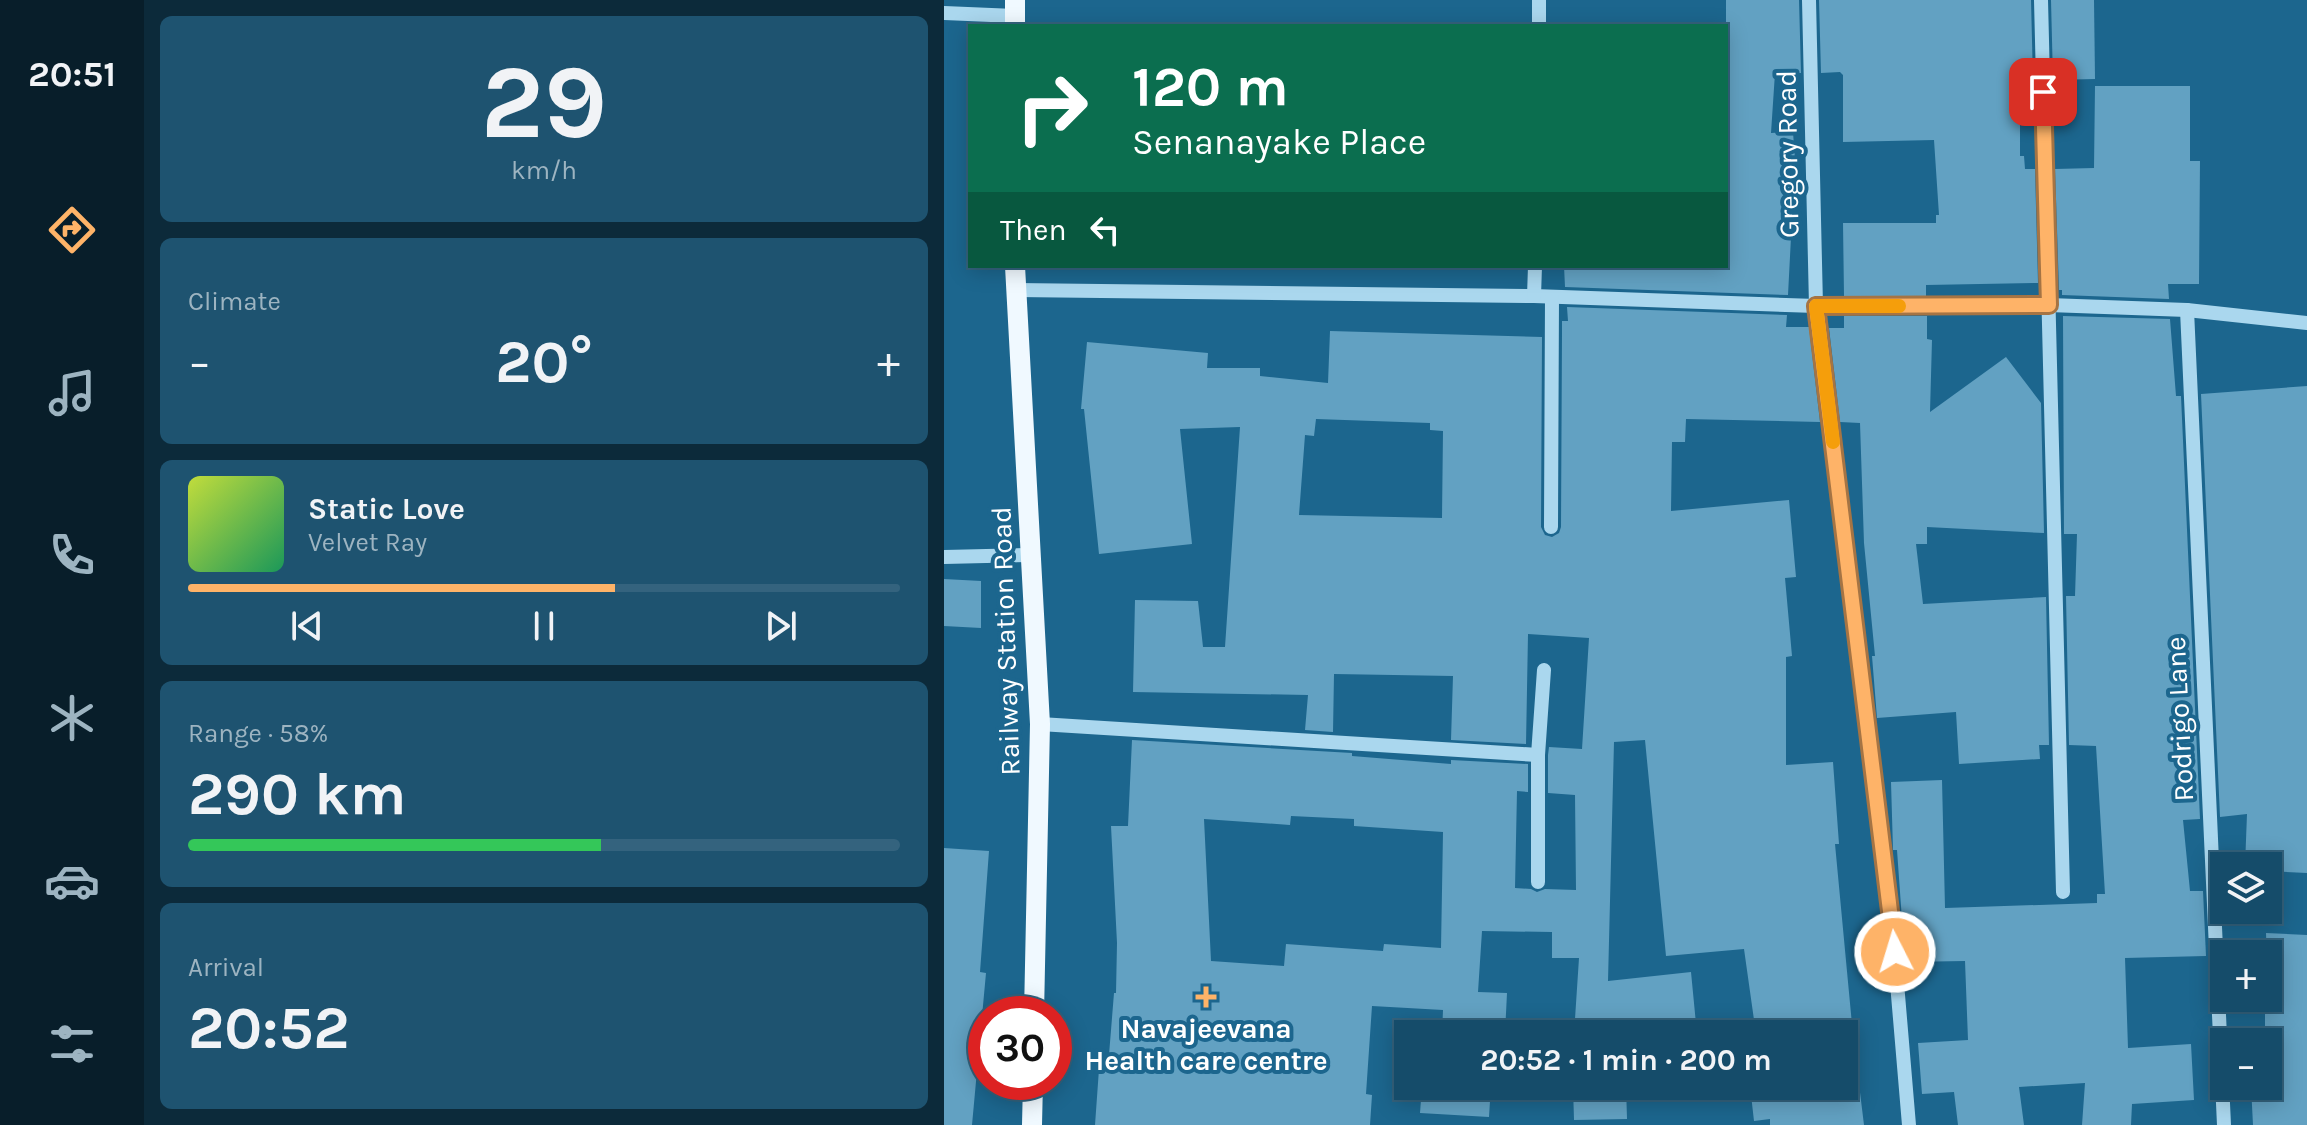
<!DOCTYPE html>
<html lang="en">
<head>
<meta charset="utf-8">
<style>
  :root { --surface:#154c6a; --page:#1e5370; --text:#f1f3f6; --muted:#9db4c1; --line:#34637e; --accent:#feb368 }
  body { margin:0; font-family:Karla,sans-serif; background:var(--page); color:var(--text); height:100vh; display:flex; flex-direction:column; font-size:30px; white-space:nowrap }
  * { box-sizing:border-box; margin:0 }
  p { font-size:26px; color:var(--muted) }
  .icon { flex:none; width:44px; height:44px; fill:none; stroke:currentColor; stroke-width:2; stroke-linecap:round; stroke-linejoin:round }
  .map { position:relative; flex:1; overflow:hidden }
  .side { display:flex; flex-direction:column; gap:16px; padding:16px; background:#0c2a3a; width:800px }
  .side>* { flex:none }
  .guide { position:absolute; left:24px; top:24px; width:760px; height:244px; border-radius:0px; box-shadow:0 4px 20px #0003,0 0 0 2px var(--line); background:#0b6e4f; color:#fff; overflow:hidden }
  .buttons { position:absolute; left:1266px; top:852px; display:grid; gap:16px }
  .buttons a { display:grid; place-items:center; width:72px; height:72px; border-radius:0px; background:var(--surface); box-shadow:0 4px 20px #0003,0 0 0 2px var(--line); font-size:40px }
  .speed { position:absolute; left:24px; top:996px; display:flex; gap:16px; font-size:40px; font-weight:700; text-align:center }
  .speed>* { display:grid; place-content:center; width:104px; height:104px; border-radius:50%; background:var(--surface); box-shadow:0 4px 20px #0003,0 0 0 2px var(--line); line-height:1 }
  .speed .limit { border:12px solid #d22; background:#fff; color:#111 }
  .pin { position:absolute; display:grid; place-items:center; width:68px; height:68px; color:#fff; margin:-34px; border-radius:16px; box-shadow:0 4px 12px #0006 }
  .me { position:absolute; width:88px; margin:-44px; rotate:355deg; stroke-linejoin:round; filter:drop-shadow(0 0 6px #0008) }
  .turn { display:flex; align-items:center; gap:28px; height:168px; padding:0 32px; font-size:36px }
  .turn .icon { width:104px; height:104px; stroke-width:2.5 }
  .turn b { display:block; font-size:56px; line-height:68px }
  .then { display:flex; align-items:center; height:76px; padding:0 32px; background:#0003; gap:16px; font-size:30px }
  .big { font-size:60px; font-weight:700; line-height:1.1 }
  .side .widget { flex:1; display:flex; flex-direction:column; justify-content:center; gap:12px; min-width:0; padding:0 28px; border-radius:12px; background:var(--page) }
  .side .dial { align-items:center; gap:0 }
  .dial b { font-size:104px; line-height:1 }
  .song { display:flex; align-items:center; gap:24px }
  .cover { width:96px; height:96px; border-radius:12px; background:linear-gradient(135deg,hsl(70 70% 55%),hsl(150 70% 35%)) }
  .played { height:8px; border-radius:4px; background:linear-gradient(90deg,var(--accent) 60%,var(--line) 60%) }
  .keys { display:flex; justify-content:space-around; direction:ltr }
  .heat { display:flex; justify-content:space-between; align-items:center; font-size:44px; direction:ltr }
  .charge { height:12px; border-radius:6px; background:linear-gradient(90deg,#34c759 58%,var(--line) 0) }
  .trip { position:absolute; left:450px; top:1020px; width:464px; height:80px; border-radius:0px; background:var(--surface); box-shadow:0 4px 20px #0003,0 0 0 2px var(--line); font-weight:700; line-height:80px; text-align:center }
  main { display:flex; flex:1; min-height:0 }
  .tabs { display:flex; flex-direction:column; width:144px; justify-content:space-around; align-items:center; background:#081e2a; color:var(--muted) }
  .tabs .icon { width:56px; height:56px }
  .tabs .selected { color:var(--accent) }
  .tabs b { font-size:36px; color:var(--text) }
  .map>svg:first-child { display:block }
</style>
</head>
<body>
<main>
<nav class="tabs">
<b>20:51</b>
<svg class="icon selected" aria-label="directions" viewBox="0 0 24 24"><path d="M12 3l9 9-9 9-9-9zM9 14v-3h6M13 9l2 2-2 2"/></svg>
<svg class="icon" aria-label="music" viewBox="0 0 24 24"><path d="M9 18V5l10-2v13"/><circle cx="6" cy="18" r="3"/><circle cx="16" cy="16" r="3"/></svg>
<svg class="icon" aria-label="phone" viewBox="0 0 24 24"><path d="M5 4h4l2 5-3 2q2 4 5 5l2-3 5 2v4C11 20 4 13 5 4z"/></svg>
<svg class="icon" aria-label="climate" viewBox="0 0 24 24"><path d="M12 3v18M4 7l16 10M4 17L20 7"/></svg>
<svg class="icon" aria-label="car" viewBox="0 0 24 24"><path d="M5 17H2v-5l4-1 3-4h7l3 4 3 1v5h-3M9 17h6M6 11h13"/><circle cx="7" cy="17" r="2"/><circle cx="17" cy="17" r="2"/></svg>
<svg class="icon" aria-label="filters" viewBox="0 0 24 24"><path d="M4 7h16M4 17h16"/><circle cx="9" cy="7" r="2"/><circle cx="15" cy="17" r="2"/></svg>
</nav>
<section class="side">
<div class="widget dial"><b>29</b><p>km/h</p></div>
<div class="widget"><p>Climate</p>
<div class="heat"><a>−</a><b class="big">20°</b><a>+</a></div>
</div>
<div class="widget">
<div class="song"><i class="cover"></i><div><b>Static Love</b><p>Velvet Ray</p></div></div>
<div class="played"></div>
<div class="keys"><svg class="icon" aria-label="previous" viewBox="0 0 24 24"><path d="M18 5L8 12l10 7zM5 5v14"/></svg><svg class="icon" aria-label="pause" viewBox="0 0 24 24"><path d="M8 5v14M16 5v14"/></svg><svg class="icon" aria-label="next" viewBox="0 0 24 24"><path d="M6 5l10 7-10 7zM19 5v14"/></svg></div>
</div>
<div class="widget"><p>Range · 58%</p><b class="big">290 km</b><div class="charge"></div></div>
<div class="widget"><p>Arrival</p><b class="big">20:52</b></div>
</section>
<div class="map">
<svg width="1363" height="1125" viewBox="0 0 1363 1125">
  <rect width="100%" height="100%" fill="#1c668e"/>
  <g fill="#62a1c2" fill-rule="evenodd">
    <polygon points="782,0 855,0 857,73 831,73 827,133 849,132 851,160 844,295 621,287 620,266 782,266"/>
    <polygon points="875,0 1087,0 1089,81 1076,81 1076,156 1080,156 1081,169 1091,169 1094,283 982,285 982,296 900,296 899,223 992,223 992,215 995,215 990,140 899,142 899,75 896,72 877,73"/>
    <polygon points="1107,0 1150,0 1151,79 1109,80"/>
    <polygon points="1151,86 1246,86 1246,161 1256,161 1255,284 1224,284 1225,299 1118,295 1118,290 1115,290 1111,169 1150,168"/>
    <path d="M623,307L843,315L842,327H865L876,422L742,419L741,442H728L727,511L845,500L852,577L841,578L848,656L842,657V765L889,762L895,844H891L909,1035L920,1125H826V1119L810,1121L806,1086H900V1034H812L800,949L722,956L701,740L670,742L664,981L747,972L753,1034H630L635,958H608V932L538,931L534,992L563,993L561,1034H498L499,1010L428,1006L422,1094L428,1095L426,1125H151L156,1055H165L170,993H172L173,943L167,826H184L188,740L408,753V756L507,764V760L584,764V792L573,791L571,888L587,889L593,892L601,889L632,890L631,795L604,793V755L605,747L638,749L645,638L584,634L582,744L507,740L509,676L390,674L389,732L361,730L364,695L189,692L191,600L254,601L259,647H281L296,427L236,429L248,544L155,554L140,409H137L143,342L264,353L263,368H316V376L384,383L386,331L598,337L597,527L601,535L608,537L615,533L617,527L618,332V321H624ZM372,419L486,423V430L499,431L498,518L355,515L361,435L370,436ZM347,816L410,819V826L499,832L497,948L440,944L439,951L342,944L340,966L267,961L260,819L346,825Z"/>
    <polygon points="900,316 983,316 983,339 988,340 986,412 1062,357 1097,403 1100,533 983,527 983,544 972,544 979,604 1102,597 1105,745 1095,745 1096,759 1015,764 1012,712 933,718 928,656 931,656 920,543 916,423 896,422 885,328 900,328"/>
    <polygon points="1119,316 1226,319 1232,396 1237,396 1256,819 1239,820 1246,891 1259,891 1262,956 1181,958 1184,1048 1247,1044 1250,1100 1188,1104 1187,1125 1138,1125 1141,1083 1075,1087 1080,1125 1014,1125 1010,1092 978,1094 974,1043 1024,1040 1021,961 961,962 953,850 949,850 947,782 998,780 1001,908 1153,903 1153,894 1161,894 1152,746 1125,745 1122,596 1131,596 1133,534 1120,534"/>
    <polygon points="1363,386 1363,873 1324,871 1324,866 1301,866 1303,814 1276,817 1257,394"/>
    <polygon points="0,579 37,581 37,628 0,626"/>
    <polygon points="0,848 45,851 36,972 42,973 28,1125 0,1125"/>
    <polygon points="1322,933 1363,935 1363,1125 1309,1125 1307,1086 1324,1086 1324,1042 1321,1042 1321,998 1324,998"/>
    <polygon points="478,1086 547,1086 545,1117 476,1113"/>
    <polygon points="629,1086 682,1086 683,1119 630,1120"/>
  </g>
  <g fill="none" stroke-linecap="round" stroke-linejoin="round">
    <g stroke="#aad7ee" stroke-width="14">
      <polyline points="865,0 872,306 948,924 965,1125"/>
      <polyline points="1097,0 1119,892"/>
      <polyline points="0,13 71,16"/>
      <polyline points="595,26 595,0"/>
      <polyline points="71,290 590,296 872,306 1105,305 1243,310 1363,323"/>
      <polyline points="590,296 591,266"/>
      <polyline points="1243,310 1280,1125"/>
      <polyline points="607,527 608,297"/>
      <polyline points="0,557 86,555"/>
      <polyline points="96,724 594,755"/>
      <polyline points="594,882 594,755 600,670"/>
    </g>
    <g stroke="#f0f9ff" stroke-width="20">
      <polyline points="71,26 71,0"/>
      <polyline points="71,266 96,724 90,1014"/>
      <polyline points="88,1125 89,1082"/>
    </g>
  </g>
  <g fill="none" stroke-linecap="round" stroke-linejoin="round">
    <g stroke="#a57444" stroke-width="20">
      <polyline id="route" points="951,952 872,306 1105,305 1099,92"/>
    </g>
    <use href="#route" stroke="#feb368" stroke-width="14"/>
    <polyline stroke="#f59e0b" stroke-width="14" points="889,442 872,306 955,306"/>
  </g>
  <path fill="#feb368" stroke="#1c668e" stroke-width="3" d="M258 985h8v8h8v8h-8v8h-8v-8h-8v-8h8z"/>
  <g text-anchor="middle" stroke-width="8" stroke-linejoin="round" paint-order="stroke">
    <g font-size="28" fill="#fff" stroke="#1c668e">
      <text transform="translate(843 154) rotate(-91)" y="10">Gregory Road</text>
      <text transform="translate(61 641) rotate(-92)" y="10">Railway Station Road</text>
      <text transform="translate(1235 719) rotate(-93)" y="10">Rodrigo Lane</text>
    </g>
    <g font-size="28" font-weight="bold" fill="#fff" stroke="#1c668e">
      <text x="262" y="1038">Navajeevana<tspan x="262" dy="32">Health care centre</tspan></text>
    </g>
  </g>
</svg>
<div class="buttons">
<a><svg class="icon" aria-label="layers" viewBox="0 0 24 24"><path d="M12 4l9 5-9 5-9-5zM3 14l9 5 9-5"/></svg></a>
<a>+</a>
<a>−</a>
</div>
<div class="speed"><div class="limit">30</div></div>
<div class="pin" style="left:1099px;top:92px;background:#d93025"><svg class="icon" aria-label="arrive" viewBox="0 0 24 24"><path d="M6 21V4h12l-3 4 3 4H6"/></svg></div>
<svg class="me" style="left:951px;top:952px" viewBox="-20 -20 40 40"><circle r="17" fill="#feb368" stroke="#fff" stroke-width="3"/><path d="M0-11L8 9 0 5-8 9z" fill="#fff"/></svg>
<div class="trip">20:52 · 1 min · 200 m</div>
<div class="guide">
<div class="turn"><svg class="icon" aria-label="right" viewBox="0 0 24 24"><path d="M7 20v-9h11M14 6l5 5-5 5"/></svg><div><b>120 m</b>Senanayake Place</div></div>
<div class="then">Then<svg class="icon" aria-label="left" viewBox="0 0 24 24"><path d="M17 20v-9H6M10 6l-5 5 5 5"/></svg></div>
</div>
</div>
</main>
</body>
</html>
